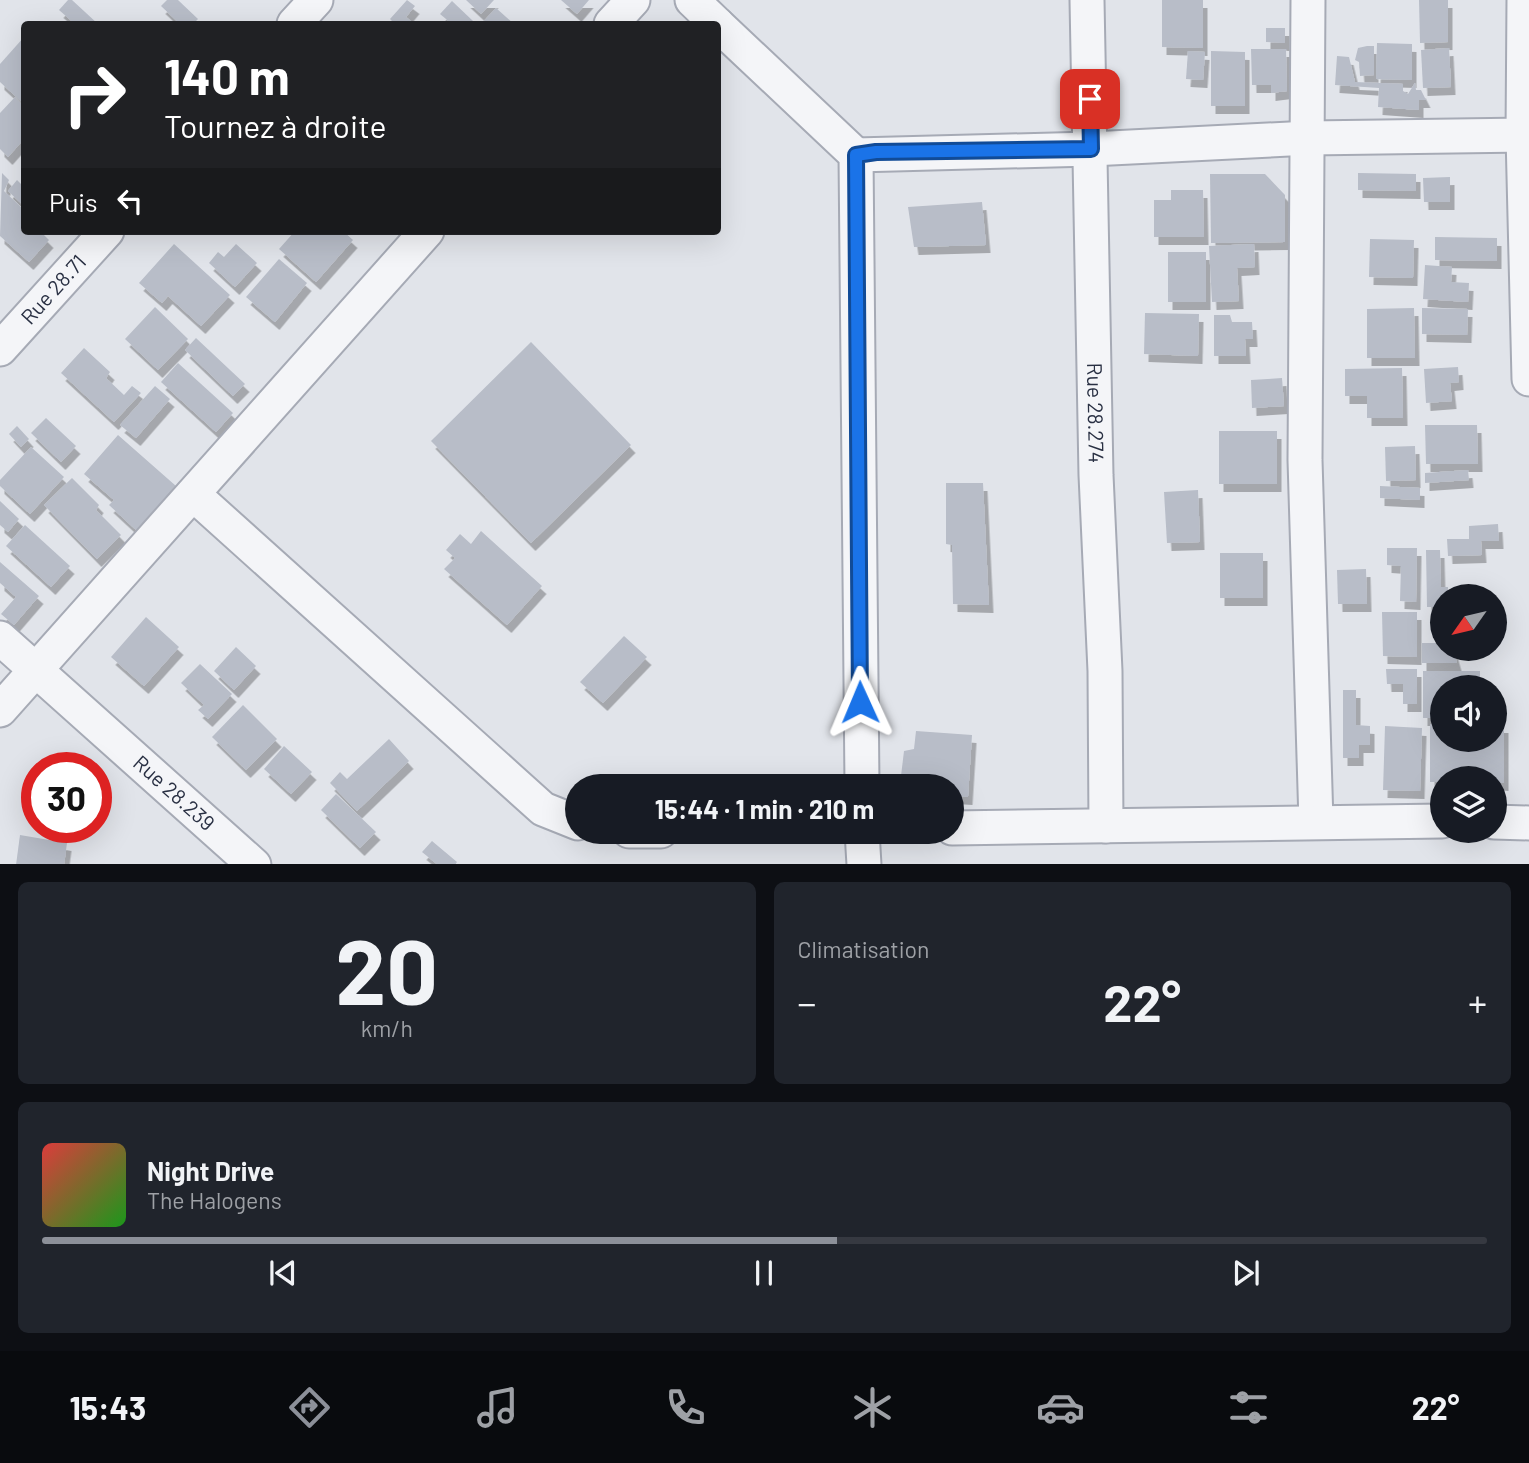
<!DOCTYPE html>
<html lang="fr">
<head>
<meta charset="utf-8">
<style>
  :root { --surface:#171b24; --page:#20242c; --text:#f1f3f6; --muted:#9ea1a6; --line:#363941; --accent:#8c9099 }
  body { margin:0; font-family:Barlow,sans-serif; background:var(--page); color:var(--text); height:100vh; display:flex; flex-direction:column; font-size:26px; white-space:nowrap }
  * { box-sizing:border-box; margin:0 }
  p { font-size:23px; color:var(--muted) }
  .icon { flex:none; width:38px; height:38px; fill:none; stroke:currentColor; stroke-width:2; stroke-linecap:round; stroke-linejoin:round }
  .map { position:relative; height:864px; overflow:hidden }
  .sheet { display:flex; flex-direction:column; gap:18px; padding:18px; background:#0d0f14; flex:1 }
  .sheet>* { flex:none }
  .banner { position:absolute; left:21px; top:21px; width:700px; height:214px; border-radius:7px; box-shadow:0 7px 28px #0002; background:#202124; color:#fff; overflow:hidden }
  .needle { width:46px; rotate:236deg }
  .controls { position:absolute; left:1430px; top:584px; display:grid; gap:14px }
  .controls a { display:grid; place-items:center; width:77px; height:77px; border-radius:50%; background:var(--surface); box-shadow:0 7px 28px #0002; font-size:35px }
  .speed { position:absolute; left:21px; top:752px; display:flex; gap:14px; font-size:35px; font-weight:700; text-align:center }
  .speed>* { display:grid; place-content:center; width:91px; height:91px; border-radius:50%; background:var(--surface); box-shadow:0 7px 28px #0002; line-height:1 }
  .speed .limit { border:10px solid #d22; background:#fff; color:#111 }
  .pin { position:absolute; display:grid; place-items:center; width:60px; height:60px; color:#fff; margin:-30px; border-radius:14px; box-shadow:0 4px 10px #0006 }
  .me { position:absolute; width:77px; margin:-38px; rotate:359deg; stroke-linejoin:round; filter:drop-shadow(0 0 5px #0008) }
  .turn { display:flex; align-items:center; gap:24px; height:147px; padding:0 28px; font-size:32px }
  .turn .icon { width:91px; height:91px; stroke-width:2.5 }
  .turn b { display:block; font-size:49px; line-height:60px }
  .then { display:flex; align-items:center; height:66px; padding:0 28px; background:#0003; gap:14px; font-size:26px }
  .big { font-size:52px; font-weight:700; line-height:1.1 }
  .sheet .tile { flex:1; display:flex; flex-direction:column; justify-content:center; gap:10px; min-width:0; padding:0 24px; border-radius:10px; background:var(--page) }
  .sheet .dial { align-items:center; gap:0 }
  .dial b { font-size:91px; line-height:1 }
  .song { display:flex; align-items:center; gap:21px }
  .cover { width:84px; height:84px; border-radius:10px; background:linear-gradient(135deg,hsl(0 70% 55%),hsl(120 70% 35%)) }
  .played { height:7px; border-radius:4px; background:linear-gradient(90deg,var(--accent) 55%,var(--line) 55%) }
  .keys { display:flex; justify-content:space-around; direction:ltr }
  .heat { display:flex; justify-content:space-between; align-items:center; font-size:38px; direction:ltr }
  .sheet .tiles { flex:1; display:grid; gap:18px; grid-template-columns:1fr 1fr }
  .tile:last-child { grid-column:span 2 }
  .trip { position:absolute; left:565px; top:774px; width:399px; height:70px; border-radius:35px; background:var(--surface); box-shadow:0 7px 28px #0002; font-weight:700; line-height:70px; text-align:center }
  .menu { display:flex; height:112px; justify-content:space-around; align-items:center; background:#090b0e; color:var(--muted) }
  .menu .icon { width:49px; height:49px }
  .menu .current { color:var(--accent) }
  .menu b { font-size:32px; color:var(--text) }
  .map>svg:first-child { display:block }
</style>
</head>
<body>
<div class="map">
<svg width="1529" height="865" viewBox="0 0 1529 865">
  <defs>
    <filter id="shadow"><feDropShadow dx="4.5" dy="8" stdDeviation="0" flood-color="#0004"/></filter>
  </defs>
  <rect width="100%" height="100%" fill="#e1e4ea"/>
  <g fill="#b8bdc8" filter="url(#shadow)">
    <polygon points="68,0 72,0 98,24 75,24 59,10"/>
    <polygon points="167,0 178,0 198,19 193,24 180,24 161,6"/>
    <polygon points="407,0 415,6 406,17 414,24 395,24 390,19"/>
    <polygon points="466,0 494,0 481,14"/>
    <polygon points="561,0 589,0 577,14"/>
    <polygon points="1162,0 1203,0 1203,48 1162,47"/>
    <polygon points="1419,0 1448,0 1448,42 1420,43"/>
    <polygon points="452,1 473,21 470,24 452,24 440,14"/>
    <polygon points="496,8 514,24 483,22"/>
    <polygon points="1266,28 1285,28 1285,43 1266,42"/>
    <polygon points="24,37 24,104 0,82 0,64"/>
    <polygon points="1377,43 1412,44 1412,80 1376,79"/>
    <polygon points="1367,46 1374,46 1374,75 1360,76 1359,62 1355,60 1358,48"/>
    <polygon points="1449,48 1451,87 1423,88 1421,50"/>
    <polygon points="1251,49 1286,49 1287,91 1271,93 1271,85 1252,85"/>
    <polygon points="1188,51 1205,52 1203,80 1186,79"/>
    <polygon points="1211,51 1245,52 1245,106 1211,106"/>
    <polygon points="1337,56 1349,57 1355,82 1403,84 1403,91 1408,94 1415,83 1416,90 1421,90 1426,100 1419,100 1419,110 1378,107 1379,88 1335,85"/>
    <polygon points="15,97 24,107 24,139 8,157 0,149 0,113"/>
    <polygon points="2,173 9,180 4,191 24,210 24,231 40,231 49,240 29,262 0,236"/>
    <polygon points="1358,173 1416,174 1416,191 1358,190"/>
    <polygon points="1210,174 1265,174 1285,195 1285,242 1211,243"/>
    <polygon points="1450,177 1450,202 1424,202 1423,178"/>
    <polygon points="17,180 24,187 24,206 8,191"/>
    <polygon points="1171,190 1203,190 1204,237 1154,237 1154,200 1171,200"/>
    <polygon points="982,202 986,245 914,247 908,207"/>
    <polygon points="295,231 343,231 353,240 316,282 279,249"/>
    <polygon points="1435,237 1497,238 1497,261 1435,260"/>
    <polygon points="1370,239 1414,240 1413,278 1369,277"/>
    <polygon points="174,244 230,295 201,326 168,296 162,303 139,283"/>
    <polygon points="236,244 257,263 235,287 209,263 218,252 224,257"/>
    <polygon points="1254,244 1255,267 1237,268 1239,301 1212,302 1209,246"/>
    <rect x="1168" y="252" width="38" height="50"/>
    <polygon points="279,259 307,283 275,322 246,297"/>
    <polygon points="1425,265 1452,267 1451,282 1469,283 1468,302 1423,299"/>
    <polygon points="155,307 188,339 158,370 125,339"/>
    <polygon points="1414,308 1415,358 1367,358 1367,309"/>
    <polygon points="1422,308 1468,309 1467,335 1422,334"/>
    <polygon points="1145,313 1199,314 1198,356 1144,354"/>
    <polygon points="1214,315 1230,315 1232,322 1252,322 1253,339 1245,339 1246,356 1214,356"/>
    <polygon points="196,338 245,384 233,396 185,350"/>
    <polygon points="531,342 631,445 531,543 431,441"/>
    <polygon points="84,348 110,372 106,378 124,395 132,386 141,393 114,422 61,373"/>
    <polygon points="178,363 233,413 216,432 161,382"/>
    <polygon points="1458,367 1459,382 1450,383 1452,401 1426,403 1424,369"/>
    <polygon points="1402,368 1403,418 1367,418 1367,396 1345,396 1345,369"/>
    <polygon points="1282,378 1284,406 1252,408 1251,380"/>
    <polygon points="155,386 170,399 136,438 120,425"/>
    <polygon points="46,418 76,446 61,462 31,433"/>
    <polygon points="1425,425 1477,425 1478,464 1426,464"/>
    <polygon points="17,426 29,439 21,447 9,434"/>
    <rect x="1219" y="431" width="58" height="53"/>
    <polygon points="118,435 176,486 136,530 109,505 114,500 84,474"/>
    <polygon points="1415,446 1416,480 1386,481 1385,447"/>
    <polygon points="31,447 64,477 30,514 0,486 0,480"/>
    <polygon points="1468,470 1469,480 1425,483 1425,473"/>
    <polygon points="72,478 99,505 96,510 121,535 97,559 44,505"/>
    <polygon points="946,483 983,483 989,605 953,604 952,545 946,544"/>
    <polygon points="1380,486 1420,488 1420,500 1380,498"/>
    <polygon points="1198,490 1200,542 1167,543 1164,492"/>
    <polygon points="0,501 19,519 8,532 0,525"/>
    <polygon points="1498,524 1499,541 1481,541 1482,555 1448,556 1447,539 1469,539 1469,526"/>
    <polygon points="25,525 70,566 51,587 6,546"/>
    <polygon points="481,531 542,586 507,625 444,569 455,558 446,550 460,534 471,544"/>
    <polygon points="1387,548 1417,548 1416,602 1400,601 1401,566 1387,565"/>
    <polygon points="1426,550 1440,550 1441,587 1448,587 1448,597 1442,597 1442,607 1427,607"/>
    <rect x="1220" y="553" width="43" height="45"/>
    <polygon points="0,562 39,596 14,625 1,614 16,597 0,583"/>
    <polygon points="1366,569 1367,604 1338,604 1337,570"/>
    <polygon points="1382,612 1417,612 1417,657 1383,656"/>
    <polygon points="146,617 179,647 144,686 111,657"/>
    <polygon points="624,636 647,657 603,703 580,682"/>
    <polygon points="1422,643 1442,643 1442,649 1453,649 1457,663 1422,663"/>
    <polygon points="236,647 256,666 234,690 214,671"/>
    <polygon points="200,664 232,694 208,719 198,710 204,705 181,683"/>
    <polygon points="1386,669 1417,669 1417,704 1403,704 1403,684 1387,684"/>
    <polygon points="1423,671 1480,671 1480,688 1442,688 1442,718 1423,718"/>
    <polygon points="1343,690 1356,690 1356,725 1370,726 1370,745 1359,745 1359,758 1343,758"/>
    <polygon points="243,705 277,739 246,770 212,737"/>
    <polygon points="1430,724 1442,724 1442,740 1494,740 1494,725 1504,725 1504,783 1494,782 1494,779 1442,779 1442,782 1430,782"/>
    <polygon points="1385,726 1422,728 1420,791 1383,790"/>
    <polygon points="916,731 972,735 968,797 952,796 952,786 912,786 901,776 904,751 914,749"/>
    <polygon points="389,739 409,761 357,811 330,783 340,772 347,779"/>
    <polygon points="284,746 312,772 291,794 264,769"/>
    <polygon points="336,794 376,832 360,848 321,810"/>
    <polygon points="20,835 67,843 64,865 16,865"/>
    <polygon points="432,841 457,862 455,865 438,865 422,852"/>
  </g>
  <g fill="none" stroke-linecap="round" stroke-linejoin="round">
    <g stroke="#a6aab5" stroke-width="37">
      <g id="minor">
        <polyline points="692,0 717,24"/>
        <path id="s1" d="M1087,0L1096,475L1105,671L1106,826"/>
        <polyline points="1308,0 1305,460 1316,822"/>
        <polyline points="1524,0 1523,135 1529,379"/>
        <polyline points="294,24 316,0"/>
        <polyline points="611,24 633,0"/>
        <polyline points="718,25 856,155 862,786"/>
        <polyline points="856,155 1091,149 1309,138 1529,135"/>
        <path id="s2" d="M0,349L107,231"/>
        <polyline points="193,494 543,809 578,823"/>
        <path id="s3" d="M0,638L254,865"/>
        <polyline points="0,710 427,231"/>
        <polyline points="1494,822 1529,823"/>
        <polyline points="952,828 1442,821"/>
        <polyline points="629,831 661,831"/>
        <polyline points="862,831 864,865"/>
      </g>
    </g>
    <use href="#minor" stroke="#f4f5f8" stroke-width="33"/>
  </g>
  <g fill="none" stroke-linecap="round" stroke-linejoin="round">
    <g stroke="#114b97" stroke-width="18">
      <polyline id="route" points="860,702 856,155 876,152 1091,149 1090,99"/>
    </g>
    <use href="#route" stroke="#1a73e8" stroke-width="12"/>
  </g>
  <g text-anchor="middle" stroke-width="5" stroke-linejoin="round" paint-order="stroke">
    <g font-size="21" fill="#293043" stroke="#f1f3f8">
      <text dy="7" stroke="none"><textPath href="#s2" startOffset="80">Rue 28.71</textPath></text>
      <text dy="7" stroke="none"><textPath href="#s1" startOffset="413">Rue 28.274</textPath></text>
      <text dy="7" stroke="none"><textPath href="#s3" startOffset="233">Rue 28.239</textPath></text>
    </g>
  </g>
</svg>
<div class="controls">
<a><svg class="needle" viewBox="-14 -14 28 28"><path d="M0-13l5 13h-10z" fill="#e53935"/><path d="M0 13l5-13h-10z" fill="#9ea1a6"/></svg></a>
<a><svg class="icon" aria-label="sound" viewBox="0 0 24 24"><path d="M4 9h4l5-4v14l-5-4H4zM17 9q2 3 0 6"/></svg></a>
<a><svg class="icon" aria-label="layers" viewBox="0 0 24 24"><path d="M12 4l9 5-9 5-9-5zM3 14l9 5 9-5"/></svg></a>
</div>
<div class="speed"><div class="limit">30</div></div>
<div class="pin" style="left:1090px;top:99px;background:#d93025"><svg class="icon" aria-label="arrive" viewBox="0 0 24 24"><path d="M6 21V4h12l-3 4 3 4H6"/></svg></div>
<svg class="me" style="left:860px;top:702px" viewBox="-20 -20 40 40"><path d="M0-17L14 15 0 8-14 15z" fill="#1a73e8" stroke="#fff" stroke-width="4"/></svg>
<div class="trip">15:44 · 1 min · 210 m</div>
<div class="banner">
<div class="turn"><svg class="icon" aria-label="right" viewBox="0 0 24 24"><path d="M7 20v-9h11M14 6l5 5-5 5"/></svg><div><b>140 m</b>Tournez à droite</div></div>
<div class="then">Puis<svg class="icon" aria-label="left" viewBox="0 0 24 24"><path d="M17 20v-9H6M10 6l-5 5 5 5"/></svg></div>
</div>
</div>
<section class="sheet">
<div class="tiles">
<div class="tile dial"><b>20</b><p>km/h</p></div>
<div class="tile"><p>Climatisation</p>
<div class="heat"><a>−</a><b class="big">22°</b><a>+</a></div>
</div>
<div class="tile">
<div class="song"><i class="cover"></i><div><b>Night Drive</b><p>The Halogens</p></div></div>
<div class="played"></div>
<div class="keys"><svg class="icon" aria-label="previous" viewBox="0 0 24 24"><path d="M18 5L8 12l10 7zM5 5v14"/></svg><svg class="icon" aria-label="pause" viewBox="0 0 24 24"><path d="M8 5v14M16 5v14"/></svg><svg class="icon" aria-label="next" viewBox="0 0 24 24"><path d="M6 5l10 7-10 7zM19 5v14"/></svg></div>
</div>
</div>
</section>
<nav class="menu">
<b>15:43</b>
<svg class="icon current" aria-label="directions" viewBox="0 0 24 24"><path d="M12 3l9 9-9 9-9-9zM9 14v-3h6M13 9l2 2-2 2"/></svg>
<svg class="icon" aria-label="music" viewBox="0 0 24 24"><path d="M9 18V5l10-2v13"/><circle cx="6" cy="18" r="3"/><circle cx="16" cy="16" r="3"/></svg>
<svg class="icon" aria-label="phone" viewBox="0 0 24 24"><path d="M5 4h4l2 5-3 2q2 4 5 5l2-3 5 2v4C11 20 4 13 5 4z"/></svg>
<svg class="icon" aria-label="climate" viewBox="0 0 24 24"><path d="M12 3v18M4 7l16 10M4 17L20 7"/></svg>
<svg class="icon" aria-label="car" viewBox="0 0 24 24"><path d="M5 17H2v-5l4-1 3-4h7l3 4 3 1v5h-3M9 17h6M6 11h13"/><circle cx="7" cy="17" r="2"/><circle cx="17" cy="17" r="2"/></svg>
<svg class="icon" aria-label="filters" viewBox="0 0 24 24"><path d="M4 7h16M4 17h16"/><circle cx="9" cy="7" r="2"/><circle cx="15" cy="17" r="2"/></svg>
<b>22°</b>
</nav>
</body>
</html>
